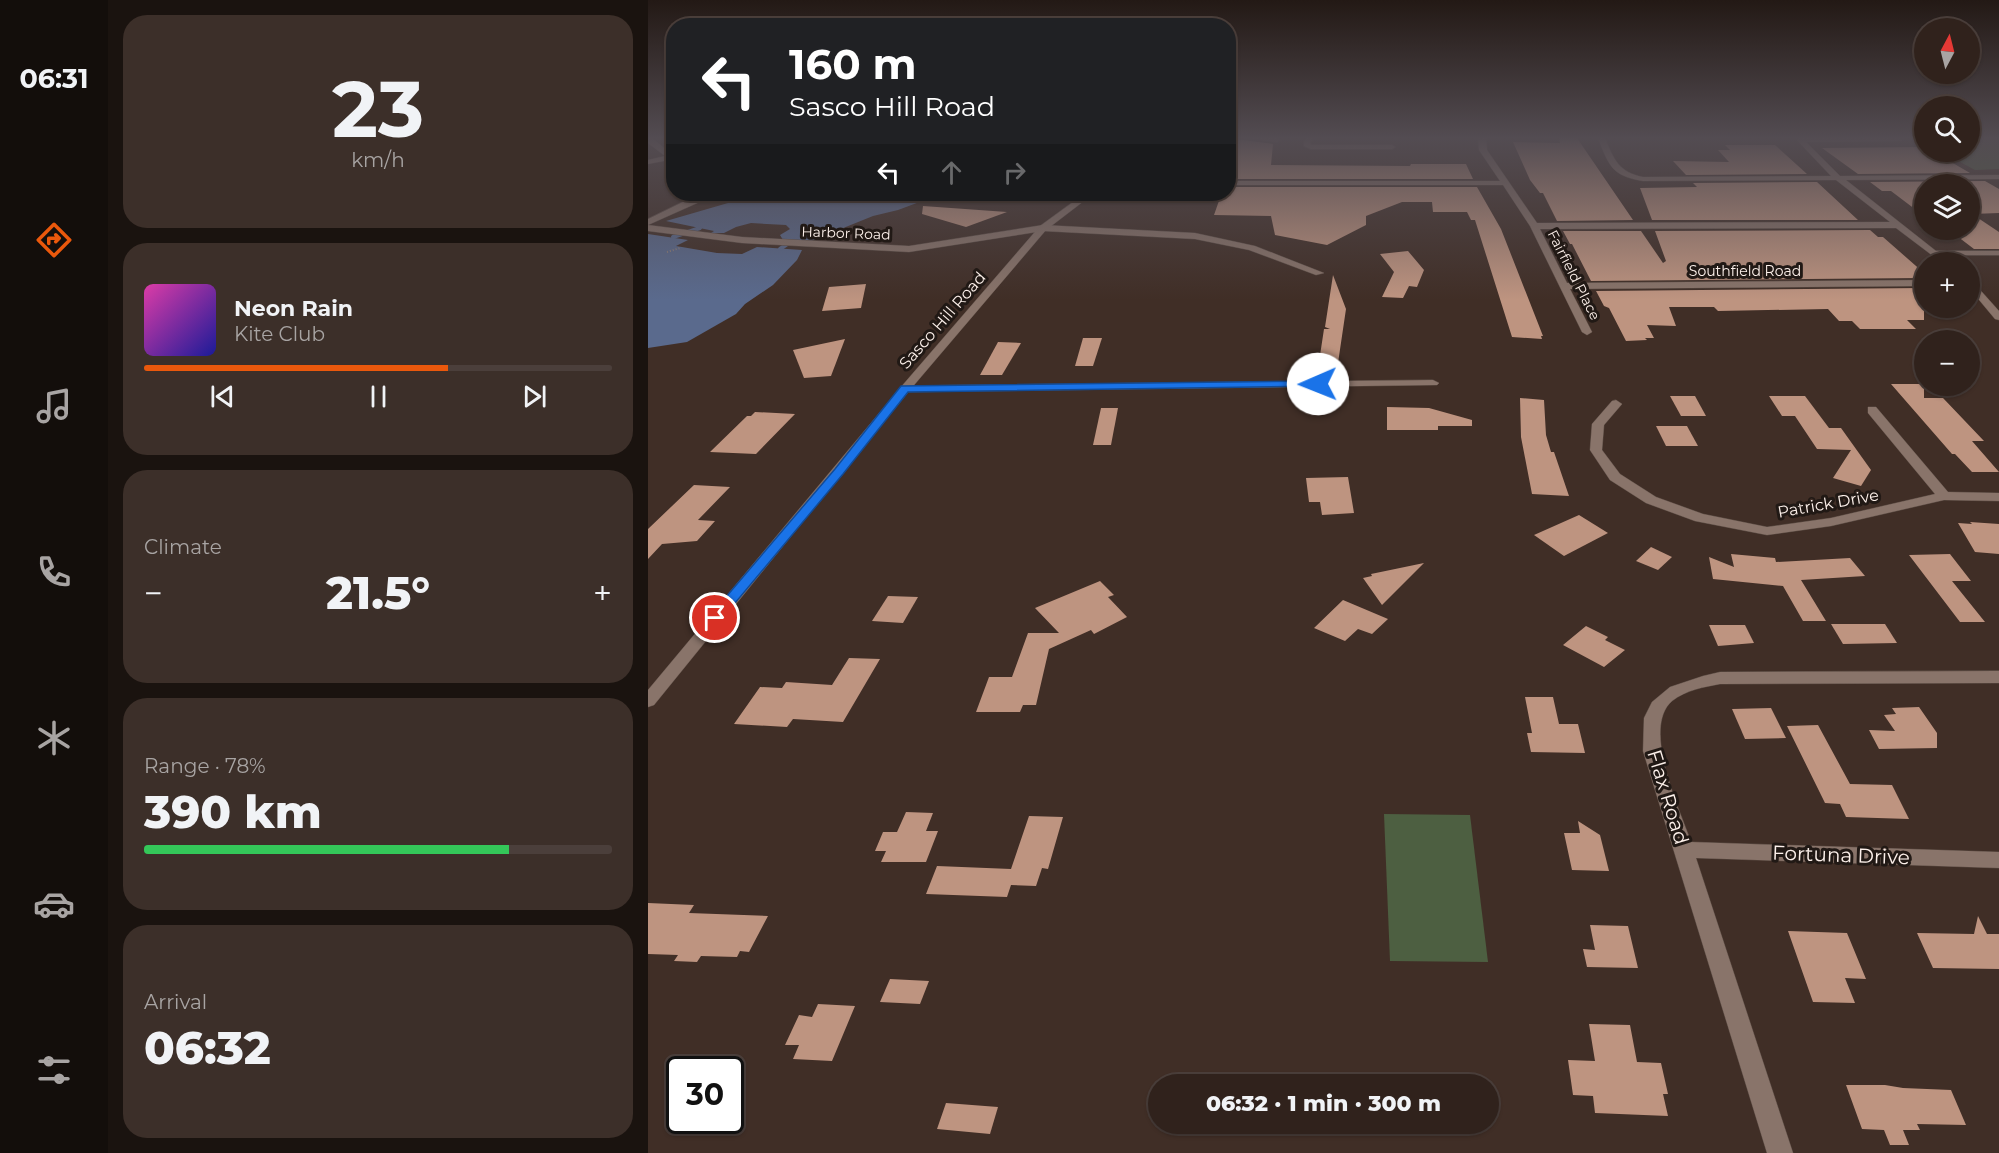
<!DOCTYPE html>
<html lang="en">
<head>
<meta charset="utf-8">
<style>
  :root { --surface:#30221c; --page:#3c2f29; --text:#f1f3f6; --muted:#a8a4a3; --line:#4b3f3b; --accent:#ea580c }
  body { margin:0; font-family:Montserrat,sans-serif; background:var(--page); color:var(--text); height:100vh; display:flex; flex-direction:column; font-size:22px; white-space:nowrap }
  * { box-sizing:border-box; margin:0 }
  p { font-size:20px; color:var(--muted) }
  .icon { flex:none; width:33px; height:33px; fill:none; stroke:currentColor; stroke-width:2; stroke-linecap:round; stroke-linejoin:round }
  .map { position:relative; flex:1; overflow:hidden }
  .sheet { display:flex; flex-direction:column; gap:15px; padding:15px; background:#1a130f; width:540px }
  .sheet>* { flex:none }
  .guide { position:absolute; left:18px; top:18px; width:570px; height:183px; border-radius:24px; box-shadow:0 2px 4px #0004,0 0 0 2px var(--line); background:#202124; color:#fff; overflow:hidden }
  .needle { width:39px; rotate:7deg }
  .fabs { position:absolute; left:1266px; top:18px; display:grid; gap:12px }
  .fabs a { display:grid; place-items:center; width:66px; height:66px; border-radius:50%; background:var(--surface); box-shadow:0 2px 4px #0004,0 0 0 2px var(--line); font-size:30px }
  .speed { position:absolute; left:18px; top:1056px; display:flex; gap:12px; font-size:30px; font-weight:700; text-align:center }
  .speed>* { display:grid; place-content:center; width:78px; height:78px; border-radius:50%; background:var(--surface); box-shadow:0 2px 4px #0004,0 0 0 2px var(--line); line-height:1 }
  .speed .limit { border:3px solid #111; border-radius:9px; background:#fff; color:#111 }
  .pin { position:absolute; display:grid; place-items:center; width:51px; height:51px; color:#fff; margin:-26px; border:3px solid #fff; border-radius:50%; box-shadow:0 2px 6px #0007 }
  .me { position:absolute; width:66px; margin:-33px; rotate:269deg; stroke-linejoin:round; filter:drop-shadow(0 0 4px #0008) }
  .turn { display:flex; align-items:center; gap:21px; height:126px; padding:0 24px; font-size:27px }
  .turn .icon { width:78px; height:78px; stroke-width:2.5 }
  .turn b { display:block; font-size:42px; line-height:51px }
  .lanes { display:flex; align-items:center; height:57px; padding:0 24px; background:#0003; justify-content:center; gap:30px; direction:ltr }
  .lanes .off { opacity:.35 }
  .big { font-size:45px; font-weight:800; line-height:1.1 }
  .sheet .tile { flex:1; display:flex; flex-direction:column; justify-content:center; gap:9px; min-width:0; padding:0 21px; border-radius:24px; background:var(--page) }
  .sheet .dial { align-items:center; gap:0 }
  .dial b { font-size:78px; line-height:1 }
  .song { display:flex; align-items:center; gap:18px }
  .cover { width:72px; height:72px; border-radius:9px; background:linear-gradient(135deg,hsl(320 70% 55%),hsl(240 70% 35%)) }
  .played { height:6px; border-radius:3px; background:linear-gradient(90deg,var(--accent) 65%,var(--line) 65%) }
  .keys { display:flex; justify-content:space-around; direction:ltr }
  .heat { display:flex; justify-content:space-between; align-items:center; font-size:33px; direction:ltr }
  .charge { height:9px; border-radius:4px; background:linear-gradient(90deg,#34c759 78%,var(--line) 0) }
  .trip { position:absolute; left:500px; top:1074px; width:351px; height:60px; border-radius:30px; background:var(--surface); box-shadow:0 2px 4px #0004,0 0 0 2px var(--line); font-weight:800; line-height:60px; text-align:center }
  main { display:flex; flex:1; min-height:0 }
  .dock { display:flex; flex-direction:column; width:108px; justify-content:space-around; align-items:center; background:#130e0b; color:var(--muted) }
  .dock .icon { width:42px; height:42px }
  .dock .current { color:var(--accent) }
  .dock b { font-size:27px; color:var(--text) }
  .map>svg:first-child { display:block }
</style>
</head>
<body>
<main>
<nav class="dock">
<b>06:31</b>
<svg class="icon current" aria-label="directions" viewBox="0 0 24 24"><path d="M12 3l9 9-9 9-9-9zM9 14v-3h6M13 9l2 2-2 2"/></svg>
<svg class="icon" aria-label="music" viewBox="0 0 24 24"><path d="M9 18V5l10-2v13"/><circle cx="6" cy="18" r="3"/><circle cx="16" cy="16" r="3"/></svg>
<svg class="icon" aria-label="phone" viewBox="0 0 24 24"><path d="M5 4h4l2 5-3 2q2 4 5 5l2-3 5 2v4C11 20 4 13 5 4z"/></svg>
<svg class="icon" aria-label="climate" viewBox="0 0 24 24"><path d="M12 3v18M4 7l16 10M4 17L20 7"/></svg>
<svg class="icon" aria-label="car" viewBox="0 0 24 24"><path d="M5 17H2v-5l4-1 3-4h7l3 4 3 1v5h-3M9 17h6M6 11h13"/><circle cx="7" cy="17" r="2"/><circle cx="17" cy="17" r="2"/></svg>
<svg class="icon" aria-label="filters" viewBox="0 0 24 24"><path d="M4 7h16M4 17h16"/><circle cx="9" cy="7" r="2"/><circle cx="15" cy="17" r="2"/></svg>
</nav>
<section class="sheet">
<div class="tile dial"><b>23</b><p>km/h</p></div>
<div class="tile">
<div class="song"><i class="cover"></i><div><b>Neon Rain</b><p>Kite Club</p></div></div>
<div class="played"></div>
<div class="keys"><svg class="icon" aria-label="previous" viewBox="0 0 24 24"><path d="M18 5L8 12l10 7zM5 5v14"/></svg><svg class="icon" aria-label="pause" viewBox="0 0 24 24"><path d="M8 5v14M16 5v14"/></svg><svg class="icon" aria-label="next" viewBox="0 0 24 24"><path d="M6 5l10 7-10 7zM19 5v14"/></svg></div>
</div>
<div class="tile"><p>Climate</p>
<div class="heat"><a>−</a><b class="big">21.5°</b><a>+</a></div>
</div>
<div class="tile"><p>Range · 78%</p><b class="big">390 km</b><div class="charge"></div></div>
<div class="tile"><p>Arrival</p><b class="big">06:32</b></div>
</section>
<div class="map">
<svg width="1351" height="1153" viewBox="0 0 1351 1153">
  <rect width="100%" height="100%" fill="#402e26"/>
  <g fill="#4d5f41">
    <polygon points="1322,138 1351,138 1351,169 1327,170 1294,152 1322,152"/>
    <polygon points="736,814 822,815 840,962 742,961"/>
  </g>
  <g fill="#5a6a8d">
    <polygon points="162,194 293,194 250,210 225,216 163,241 135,240 132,235 142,229 138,225 103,223 88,227 76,233 63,233 66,231 18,221 80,203"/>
    <polygon points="0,234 40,240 28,246 69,253 94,254 109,247 154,250 149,260 125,285 97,304 88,314 39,342 0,348"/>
  </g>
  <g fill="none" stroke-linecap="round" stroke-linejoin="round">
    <g stroke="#5a6a8d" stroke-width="4">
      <polyline points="25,237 52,228"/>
      <polyline points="132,249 145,240"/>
    </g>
  </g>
  <g fill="#be9480">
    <polygon points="580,138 625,144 623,165 762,166 763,164 818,164 825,179 580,179"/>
    <polygon points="911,138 929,138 985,220 909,221 895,193 892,193 882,180 865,142 912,143"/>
    <polygon points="1077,145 1127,145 1159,174 1038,175 1025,161 1081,162 1070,150 1082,150"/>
    <polygon points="1276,147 1276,152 1286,152 1322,173 1210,174 1174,148"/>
    <polygon points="1337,181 1351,189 1351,213 1324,214 1351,232 1351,249 1326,249 1301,230 1322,230 1322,184 1276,184 1276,216 1243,191 1234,191 1222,182"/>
    <polygon points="1169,182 1210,220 1004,220 992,188 1049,187 1045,183"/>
    <polygon points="580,187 829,187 853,229 895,336 893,336 894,339 864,337 827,220 823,220 819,212 785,212 784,202 754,202 718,216 718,225 679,245 627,235 623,216 566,215 573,195 580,195"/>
    <polygon points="275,206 359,212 318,227 274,214"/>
    <polygon points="1222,230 1230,237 1235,237 1276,273 1276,278 943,281 924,244 922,244 915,231 993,231 1015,263 1018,261 1007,231"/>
    <polygon points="760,251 776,270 769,287 761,286 755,298 734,297 746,272 732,254"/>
    <polygon points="685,275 698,309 690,363 671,362 676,329 682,329 677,327"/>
    <polygon points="218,284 213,308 174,311 181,287"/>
    <polygon points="1276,288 1276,320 1259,320 1268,329 1212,329 1204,321 1191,321 1180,309 1070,311 1066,307 1021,307 1028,326 999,325 1006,338 997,338 999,340 978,341 961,308 956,306 948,291"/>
    <polygon points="435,338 454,338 445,366 427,366"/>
    <polygon points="197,339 183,376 156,378 145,350"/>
    <polygon points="350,342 373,343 354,375 332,375"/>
    <polygon points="1243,384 1276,384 1276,398 1295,398 1336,441 1324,441 1351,472 1324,472 1307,454 1304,454"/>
    <polygon points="1022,396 1047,396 1058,416 1033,416"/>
    <polygon points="1121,396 1157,396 1181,428 1193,428 1223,470 1213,486 1185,478 1203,450 1169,449 1147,416 1134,416"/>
    <polygon points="872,398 896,400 898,435 903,452 906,452 921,496 884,494 873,437"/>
    <polygon points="739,407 781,408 824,420 824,426 790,426 790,430 739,430"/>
    <polygon points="453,408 470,408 463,445 445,445"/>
    <polygon points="107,412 147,414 108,454 62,452 99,416 103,416"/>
    <polygon points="1008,426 1039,426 1050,446 1018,446"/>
    <polygon points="700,477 706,513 674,515 672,502 661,502 658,478"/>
    <polygon points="46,485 82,487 50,520 67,521 49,541 14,544 0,559 0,529"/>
    <polygon points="931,515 960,533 916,556 886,535"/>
    <polygon points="1322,522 1351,524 1351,554 1327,552 1310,523 1324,524"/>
    <polygon points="1003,547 1024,557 1010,570 988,561"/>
    <polygon points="1083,554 1127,558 1128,562 1202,558 1217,576 1153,580 1178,621 1155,621 1135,586 1065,579 1061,557 1086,567"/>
    <polygon points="1302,554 1323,581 1304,581 1337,622 1312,622 1261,555"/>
    <polygon points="776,563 734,605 715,578 724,576 723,574"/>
    <polygon points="452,581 466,595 460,597 479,617 446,634 443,630 401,649 388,705 375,705 372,712 328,712 341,677 364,677 380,633 411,633 387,608"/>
    <polygon points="240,596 270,597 255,623 224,621"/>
    <polygon points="695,600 740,619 724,634 710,629 697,641 666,628"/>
    <polygon points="1183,624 1237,624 1249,643 1195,644"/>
    <polygon points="1061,625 1097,625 1106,643 1070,646"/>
    <polygon points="938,626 960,637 957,640 977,650 956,667 915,645"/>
    <polygon points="201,658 232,659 195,722 145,719 139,727 86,724 112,687 134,688 138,682 184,685"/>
    <polygon points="877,697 905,697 911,724 930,724 937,753 883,752 879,733 884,733"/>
    <polygon points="1271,707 1289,733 1289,748 1231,749 1221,730 1247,731 1236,715 1248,714 1244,708"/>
    <polygon points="1123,708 1138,738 1097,739 1084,709"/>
    <polygon points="1170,725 1202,784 1244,785 1261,819 1198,817 1192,804 1177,803 1139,726"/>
    <polygon points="258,812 285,813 278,831 290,831 278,862 233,862 238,851 227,851 235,832 249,832"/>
    <polygon points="381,816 415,817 400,869 394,868 388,886 363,885 359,897 278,894 289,866 363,869"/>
    <polygon points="930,821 952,835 961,871 924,870 916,833 932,833"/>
    <polygon points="0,903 46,905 41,913 120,916 101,952 92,951 89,957 53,956 49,962 26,961 30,955 0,954"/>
    <polygon points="1330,916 1339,934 1351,934 1351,969 1285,968 1269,933 1326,934"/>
    <polygon points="942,925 980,926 990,968 939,967 935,949 947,950"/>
    <polygon points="1140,931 1199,933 1218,979 1197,978 1207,1003 1165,1002"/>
    <polygon points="242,979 281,981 272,1004 232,1002"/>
    <polygon points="170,1004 207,1006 184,1061 145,1059 151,1045 137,1045 151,1015 164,1017"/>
    <polygon points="941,1024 982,1025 989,1062 1013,1063 1020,1094 1015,1094 1020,1116 947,1113 945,1096 925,1095 920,1060 947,1061"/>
    <polygon points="1198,1085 1237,1085 1255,1088 1303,1090 1318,1125 1269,1124 1272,1130 1255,1130 1261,1145 1242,1145 1236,1130 1214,1129"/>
    <polygon points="298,1103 350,1107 342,1134 289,1129"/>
  </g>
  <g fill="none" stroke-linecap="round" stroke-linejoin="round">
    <g stroke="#5a4b43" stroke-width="2">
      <g id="service">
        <polygon points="599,138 629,138 632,140 629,142"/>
        <polygon points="659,138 666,138 662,142 663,145 744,145 747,147 744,149 663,149 656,146 656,142"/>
        <rect x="1283" y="251" width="68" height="4"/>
      </g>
    </g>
    <g stroke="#5a4b43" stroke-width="1">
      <g id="minor">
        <polygon points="0,138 4,138 26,156 26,162 21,160 0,164 0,160 17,156 0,143"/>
        <path d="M830,138H838L839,150L889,223L1242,222L1188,180L995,181C964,176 961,166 950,138H957C966,160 971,172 995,177L1183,176L1147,138H1256L1253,141L1158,142L1192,176L1351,175V179L1198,180L1302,262H1293L1248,228L892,229L919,283L1276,280V286L922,289L944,332L939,335L934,332L882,226L855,185H580V181H852L831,150Z"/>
        <polygon points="51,194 59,194 56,200 0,225 0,219"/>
        <polygon points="0,225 94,237 261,246 395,225 547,233 607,246 676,273 668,275 601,250 547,239 395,231 261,252 94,243 0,231"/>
        <polygon points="1322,281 1325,282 1351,311 1351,320 1347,319 1322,289"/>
        <polygon points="785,380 791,383 789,385 257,392 251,389 257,386"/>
        <polygon points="968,400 974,404 956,425 954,450 972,474 1008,497 1055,514 1119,527 1183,518 1287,494 1220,413 1220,407 1228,407 1300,492 1351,493 1351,501 1296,500 1183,526 1119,535 1047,521 998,503 962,480 942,450 944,424 964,401"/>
        <path d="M1351,671V683L1072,684C1056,687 1038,690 1024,701C993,728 1032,810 1043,842L1351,852V868L1048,858L1145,1153H1119L995,751L996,718L1004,702L1022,687L1055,676L1072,672Z"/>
      </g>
    </g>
    <g stroke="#5a4b43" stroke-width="1">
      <polygon id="tertiary" points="436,194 445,194 398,230 261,391 6,705 0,707 0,690 253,387 392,226"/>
    </g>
    <polyline stroke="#91827b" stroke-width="2" stroke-dasharray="1 2" stroke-linecap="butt" points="19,252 32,248"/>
    <use href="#service" fill="#89746a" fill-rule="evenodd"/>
    <use href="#minor" fill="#89746a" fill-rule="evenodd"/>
    <use href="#tertiary" fill="#89746a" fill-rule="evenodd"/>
  </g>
  <linearGradient id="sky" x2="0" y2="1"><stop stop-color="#231915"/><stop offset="0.46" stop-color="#534c52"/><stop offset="1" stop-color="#534c52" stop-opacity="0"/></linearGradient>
  <rect width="1351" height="300" fill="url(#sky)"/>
  <polygon fill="#1a73e8" stroke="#114b97" stroke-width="1.5" points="670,381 674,382 674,386 260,392 195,474 72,621 67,622 60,618 187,469 253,386"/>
  <g text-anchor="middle" stroke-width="6" stroke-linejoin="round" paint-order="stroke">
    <g font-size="14" fill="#fdf1eb" stroke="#211915">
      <text transform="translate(198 233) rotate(2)" y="5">Harbor Road</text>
      <text x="1097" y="276">Southfield Road</text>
      <text transform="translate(926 275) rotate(63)" y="5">Fairfield Place</text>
    </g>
    <g font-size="16" fill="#fdf1eb" stroke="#211915">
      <text transform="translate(294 320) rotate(-49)" y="6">Sasco Hill Road</text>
      <text transform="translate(1180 503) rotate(-10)" y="6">Patrick Drive</text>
    </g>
    <g font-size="20" fill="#fdf1eb" stroke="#211915">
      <text transform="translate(1020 797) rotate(73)" y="7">Flax Road</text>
      <text transform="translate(1193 855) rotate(2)" y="7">Fortuna Drive</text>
    </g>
  </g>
</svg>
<div class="fabs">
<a><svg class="needle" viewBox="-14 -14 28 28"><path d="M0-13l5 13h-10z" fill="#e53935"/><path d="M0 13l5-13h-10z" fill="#a8a4a3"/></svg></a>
<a><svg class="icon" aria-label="search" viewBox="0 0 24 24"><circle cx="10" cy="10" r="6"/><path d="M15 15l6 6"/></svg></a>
<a><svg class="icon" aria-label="layers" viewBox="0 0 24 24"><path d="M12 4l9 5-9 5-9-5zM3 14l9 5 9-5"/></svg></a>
<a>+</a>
<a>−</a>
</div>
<div class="speed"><div class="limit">30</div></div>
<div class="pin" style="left:67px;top:618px;background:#d93025"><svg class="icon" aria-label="arrive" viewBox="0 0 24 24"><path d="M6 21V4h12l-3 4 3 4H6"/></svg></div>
<svg class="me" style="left:670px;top:384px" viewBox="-20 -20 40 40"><circle r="19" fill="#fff"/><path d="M0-13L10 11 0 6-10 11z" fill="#1a73e8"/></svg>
<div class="trip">06:32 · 1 min · 300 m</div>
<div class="guide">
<div class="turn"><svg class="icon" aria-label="left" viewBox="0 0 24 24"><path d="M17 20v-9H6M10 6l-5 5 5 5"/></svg><div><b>160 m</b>Sasco Hill Road</div></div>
<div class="lanes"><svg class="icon" aria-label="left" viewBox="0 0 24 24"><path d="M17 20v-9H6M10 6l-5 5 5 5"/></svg><svg class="icon off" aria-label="ahead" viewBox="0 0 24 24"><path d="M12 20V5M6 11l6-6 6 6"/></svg><svg class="icon off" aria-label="right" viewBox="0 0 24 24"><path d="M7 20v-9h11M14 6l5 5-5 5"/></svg></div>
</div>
</div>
</main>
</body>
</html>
